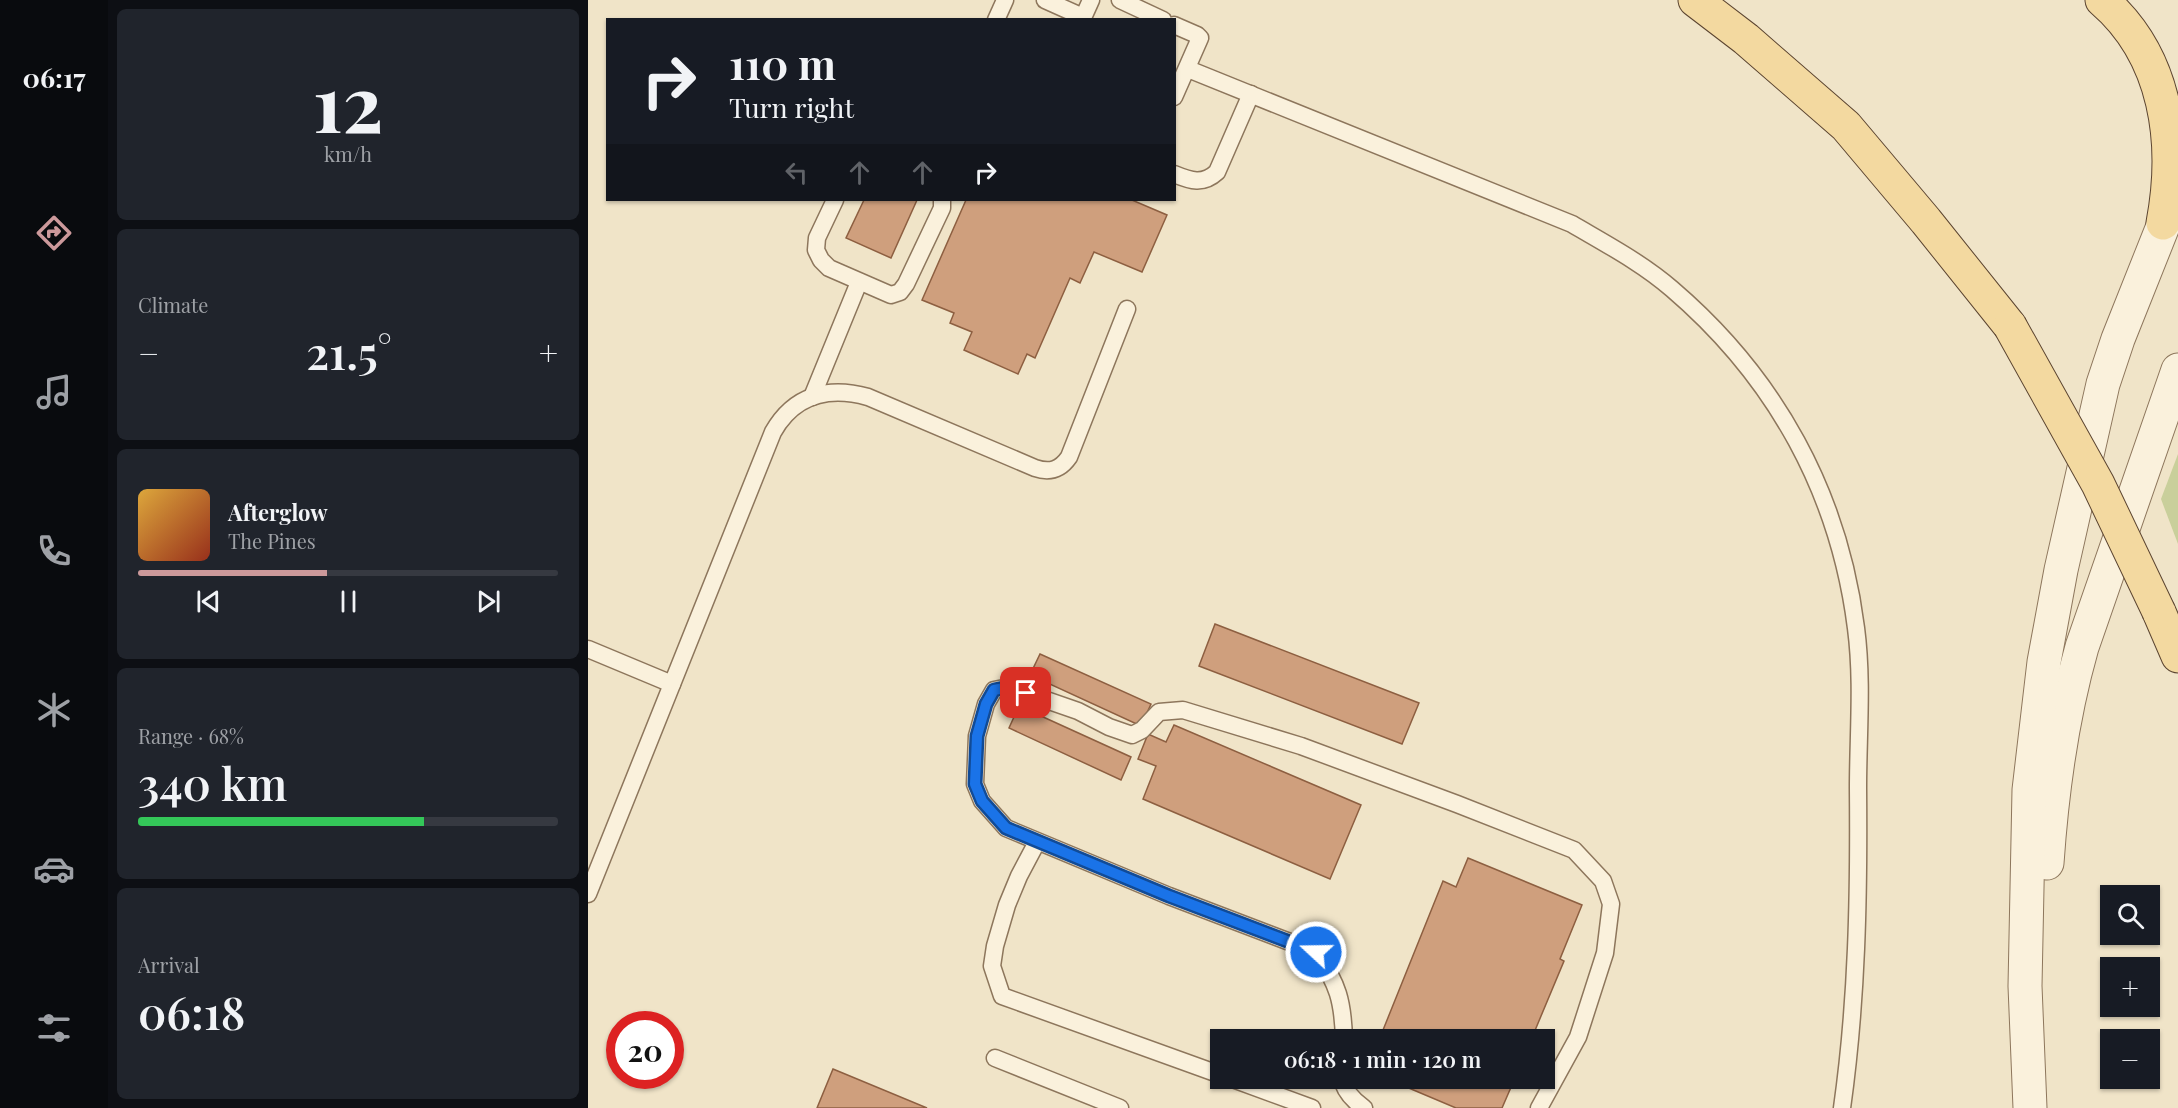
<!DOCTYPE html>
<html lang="en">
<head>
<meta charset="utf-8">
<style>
  :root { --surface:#171b24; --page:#20242c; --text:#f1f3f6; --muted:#9ea1a6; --line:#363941; --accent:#cc999b }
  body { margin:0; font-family:"Playfair Display",serif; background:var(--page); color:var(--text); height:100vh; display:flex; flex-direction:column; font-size:22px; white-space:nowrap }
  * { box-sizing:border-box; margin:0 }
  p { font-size:20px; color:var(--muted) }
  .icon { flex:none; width:33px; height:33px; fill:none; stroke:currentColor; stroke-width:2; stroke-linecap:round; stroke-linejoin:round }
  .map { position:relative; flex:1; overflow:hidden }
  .panel { display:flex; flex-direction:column; gap:9px; padding:9px; background:#0d0f14; width:480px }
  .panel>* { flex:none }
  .guide { position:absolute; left:18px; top:18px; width:570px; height:183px; border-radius:0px; box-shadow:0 2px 4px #0004; background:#171b24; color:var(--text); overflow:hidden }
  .fabs { position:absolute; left:1512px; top:885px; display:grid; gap:12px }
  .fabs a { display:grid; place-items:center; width:60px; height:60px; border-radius:0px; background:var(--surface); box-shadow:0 2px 4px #0004; font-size:30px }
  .speed { position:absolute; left:18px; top:1011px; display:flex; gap:12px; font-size:30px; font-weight:700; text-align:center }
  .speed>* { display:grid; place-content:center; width:78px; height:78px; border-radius:50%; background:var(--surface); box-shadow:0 2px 4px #0004; line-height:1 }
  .speed .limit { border:9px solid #d22; background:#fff; color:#111 }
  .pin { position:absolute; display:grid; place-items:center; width:51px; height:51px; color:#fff; margin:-26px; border-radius:12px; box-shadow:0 3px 9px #0006 }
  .me { position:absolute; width:66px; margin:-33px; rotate:291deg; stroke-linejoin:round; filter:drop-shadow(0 0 4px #0008) }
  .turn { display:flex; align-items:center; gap:21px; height:126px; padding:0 24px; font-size:27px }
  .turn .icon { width:78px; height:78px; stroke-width:2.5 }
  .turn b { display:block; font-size:42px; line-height:51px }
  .lanes { display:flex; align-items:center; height:57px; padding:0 24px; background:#0003; justify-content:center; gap:30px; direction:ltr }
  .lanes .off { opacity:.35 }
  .big { font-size:45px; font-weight:600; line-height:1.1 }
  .panel .widget { flex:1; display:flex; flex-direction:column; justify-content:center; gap:9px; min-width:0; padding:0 21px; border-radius:9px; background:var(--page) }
  .panel .dial { align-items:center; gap:0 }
  .dial b { font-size:78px; line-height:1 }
  .song { display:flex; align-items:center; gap:18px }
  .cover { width:72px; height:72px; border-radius:9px; background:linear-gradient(135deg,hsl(40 70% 55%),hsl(10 70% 35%)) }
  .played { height:6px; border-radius:3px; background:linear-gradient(90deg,var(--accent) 45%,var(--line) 45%) }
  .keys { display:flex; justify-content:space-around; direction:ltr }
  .heat { display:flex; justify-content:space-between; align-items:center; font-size:33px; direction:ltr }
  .charge { height:9px; border-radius:4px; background:linear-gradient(90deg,#34c759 68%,var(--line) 0) }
  .trip { position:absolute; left:622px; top:1029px; width:345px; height:60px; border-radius:0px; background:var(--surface); box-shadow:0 2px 4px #0004; font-weight:600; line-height:60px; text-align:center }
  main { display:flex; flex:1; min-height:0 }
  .tabs { display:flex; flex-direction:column; width:108px; justify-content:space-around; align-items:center; background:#090b0e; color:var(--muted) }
  .tabs .icon { width:42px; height:42px }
  .tabs .selected { color:var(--accent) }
  .tabs b { font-size:27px; color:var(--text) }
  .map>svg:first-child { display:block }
</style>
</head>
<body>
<main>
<nav class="tabs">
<b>06:17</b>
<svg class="icon selected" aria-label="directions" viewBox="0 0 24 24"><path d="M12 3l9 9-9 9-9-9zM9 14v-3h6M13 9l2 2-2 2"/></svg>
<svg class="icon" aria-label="music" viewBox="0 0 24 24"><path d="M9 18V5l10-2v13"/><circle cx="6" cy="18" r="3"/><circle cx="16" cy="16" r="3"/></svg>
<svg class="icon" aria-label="phone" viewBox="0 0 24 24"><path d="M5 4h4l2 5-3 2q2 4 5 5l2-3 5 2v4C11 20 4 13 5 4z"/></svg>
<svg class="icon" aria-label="climate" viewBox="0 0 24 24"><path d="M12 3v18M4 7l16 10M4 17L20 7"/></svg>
<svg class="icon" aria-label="car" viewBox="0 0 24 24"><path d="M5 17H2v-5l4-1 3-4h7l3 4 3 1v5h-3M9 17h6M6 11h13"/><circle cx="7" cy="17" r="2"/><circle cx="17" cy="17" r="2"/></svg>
<svg class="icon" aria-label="filters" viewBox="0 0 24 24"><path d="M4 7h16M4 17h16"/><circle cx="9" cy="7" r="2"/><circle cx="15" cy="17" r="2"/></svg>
</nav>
<section class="panel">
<div class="widget dial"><b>12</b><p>km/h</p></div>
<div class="widget"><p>Climate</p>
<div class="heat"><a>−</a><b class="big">21.5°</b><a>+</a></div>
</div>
<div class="widget">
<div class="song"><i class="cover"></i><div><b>Afterglow</b><p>The Pines</p></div></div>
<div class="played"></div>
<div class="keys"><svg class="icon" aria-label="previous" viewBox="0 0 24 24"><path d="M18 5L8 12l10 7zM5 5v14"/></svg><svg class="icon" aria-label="pause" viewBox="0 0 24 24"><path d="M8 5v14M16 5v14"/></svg><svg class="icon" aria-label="next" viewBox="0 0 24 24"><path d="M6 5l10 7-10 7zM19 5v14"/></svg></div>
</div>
<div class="widget"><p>Range · 68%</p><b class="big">340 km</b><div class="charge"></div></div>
<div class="widget"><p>Arrival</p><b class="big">06:18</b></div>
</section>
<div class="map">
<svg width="1590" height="1108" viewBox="0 0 1590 1108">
  <rect width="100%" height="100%" fill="#f0e4c8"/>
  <polygon fill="#c9cf9b" points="1590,454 1590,544 1573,499"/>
  <g fill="#cf9f7d" stroke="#8d5f41" stroke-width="1.5">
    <polygon points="276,200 329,200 303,258 258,238"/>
    <polygon points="378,200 544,200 579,215 554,272 506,252 492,283 482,278 447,358 439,354 430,374 376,350 384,332 362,323 366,313 334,300"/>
    <polygon points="627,624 831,703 814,744 611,666"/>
    <polygon points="452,654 563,704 553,726 442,675"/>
    <polygon points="431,706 543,757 533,780 421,728"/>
    <polygon points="586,725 773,805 742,879 555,799 568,766 550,759 560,734 578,742"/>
    <polygon points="880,858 994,905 972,959 976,961 943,1040 791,1040 855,881 868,887"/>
    <polygon points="245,1069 339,1108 229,1108"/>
    <polygon points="797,1078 927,1078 914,1108 868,1108"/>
  </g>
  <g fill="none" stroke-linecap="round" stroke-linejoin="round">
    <g stroke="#8d765c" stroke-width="19">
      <g id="service">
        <polyline points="457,0 495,17"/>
        <polyline points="532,0 575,20"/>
        <polyline points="408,20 417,0"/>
        <polyline points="494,20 503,0"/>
        <polyline points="586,25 609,35 612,38 586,97"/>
        <path d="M600,69L984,224C1018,244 1054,263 1084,289C1188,378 1251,493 1268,628C1275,681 1270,735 1270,788C1271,896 1269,1002 1254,1108"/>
        <path d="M586,174C603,181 615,185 629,172L663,94"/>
        <polyline points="247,200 229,238 228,250 233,260 241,268 303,295 312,292 318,284 354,208 354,200"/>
        <polyline points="224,397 271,282"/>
        <polyline points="0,649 84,684"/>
        <polyline points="449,842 431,876 419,905 407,946 404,966 414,996 633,1075"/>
        <path d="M0,894L185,432C206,395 240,386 280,397L447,468C462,473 472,470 481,457L539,309"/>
        <path d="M756,1040C755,1001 750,984 728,952L581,896L418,828L394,801L387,784L389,736L398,704L406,690L421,687L490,711L521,727L544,735L554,730L571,712L595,710L713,746L869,804L986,850L1015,881L1023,904L1017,953L990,1037L951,1108"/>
        <polyline points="407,1058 532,1108"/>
        <polyline points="642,1078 724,1108"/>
        <path d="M754,1078C756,1091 766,1101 776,1108"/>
      </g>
    </g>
    <g stroke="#8d765c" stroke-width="35">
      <g id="minor">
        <path d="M1459,863C1464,791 1474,717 1494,647L1590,370"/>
        <polyline points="1442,1108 1437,986 1441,790 1456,662 1473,570 1515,384 1530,339 1587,196"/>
      </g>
    </g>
    <g stroke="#5b4430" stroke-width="35">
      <g id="primary">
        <polyline points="1107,0 1158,39 1258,126 1338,221 1422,326"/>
        <path d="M1514,0C1579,56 1590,143 1575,223"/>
        <polyline points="1571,612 1590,656"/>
      </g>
    </g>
    <use href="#service" stroke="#faf1dc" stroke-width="16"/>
    <use href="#minor" stroke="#faf1dc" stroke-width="33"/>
    <use href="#primary" stroke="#f3d9a0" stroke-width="33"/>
    <g stroke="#5b4430" stroke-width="35" stroke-linecap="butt">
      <polyline id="primary-bridge" points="1422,326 1510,484 1571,612"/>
    </g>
    <use href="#primary-bridge" stroke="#f3d9a0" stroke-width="33"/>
  </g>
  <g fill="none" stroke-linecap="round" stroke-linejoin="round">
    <g stroke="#114b97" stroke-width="15">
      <polyline id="route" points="438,693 421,687 406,690 398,704 389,736 387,784 394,801 418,828 581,896 728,952"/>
    </g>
    <use href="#route" stroke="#1a73e8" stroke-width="10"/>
  </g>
</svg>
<div class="fabs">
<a><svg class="icon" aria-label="search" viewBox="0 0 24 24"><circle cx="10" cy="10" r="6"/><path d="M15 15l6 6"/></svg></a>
<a>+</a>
<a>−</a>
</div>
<div class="speed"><div class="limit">20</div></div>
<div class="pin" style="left:438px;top:693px;background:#d93025"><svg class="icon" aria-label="arrive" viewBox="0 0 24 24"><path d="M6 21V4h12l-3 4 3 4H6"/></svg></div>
<svg class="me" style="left:728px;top:952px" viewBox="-20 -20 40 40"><circle r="17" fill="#1a73e8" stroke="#fff" stroke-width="3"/><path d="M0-11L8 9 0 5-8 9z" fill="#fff"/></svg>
<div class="trip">06:18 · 1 min · 120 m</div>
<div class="guide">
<div class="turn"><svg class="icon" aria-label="right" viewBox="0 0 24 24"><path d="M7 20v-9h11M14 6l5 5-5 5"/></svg><div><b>110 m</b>Turn right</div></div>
<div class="lanes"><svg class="icon off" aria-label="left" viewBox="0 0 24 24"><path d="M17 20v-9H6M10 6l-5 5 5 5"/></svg><svg class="icon off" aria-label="ahead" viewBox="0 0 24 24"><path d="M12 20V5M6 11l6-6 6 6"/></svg><svg class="icon off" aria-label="ahead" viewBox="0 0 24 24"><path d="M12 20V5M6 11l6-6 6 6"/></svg><svg class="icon" aria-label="right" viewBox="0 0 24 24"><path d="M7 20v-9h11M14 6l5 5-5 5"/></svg></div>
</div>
</div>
</main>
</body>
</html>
